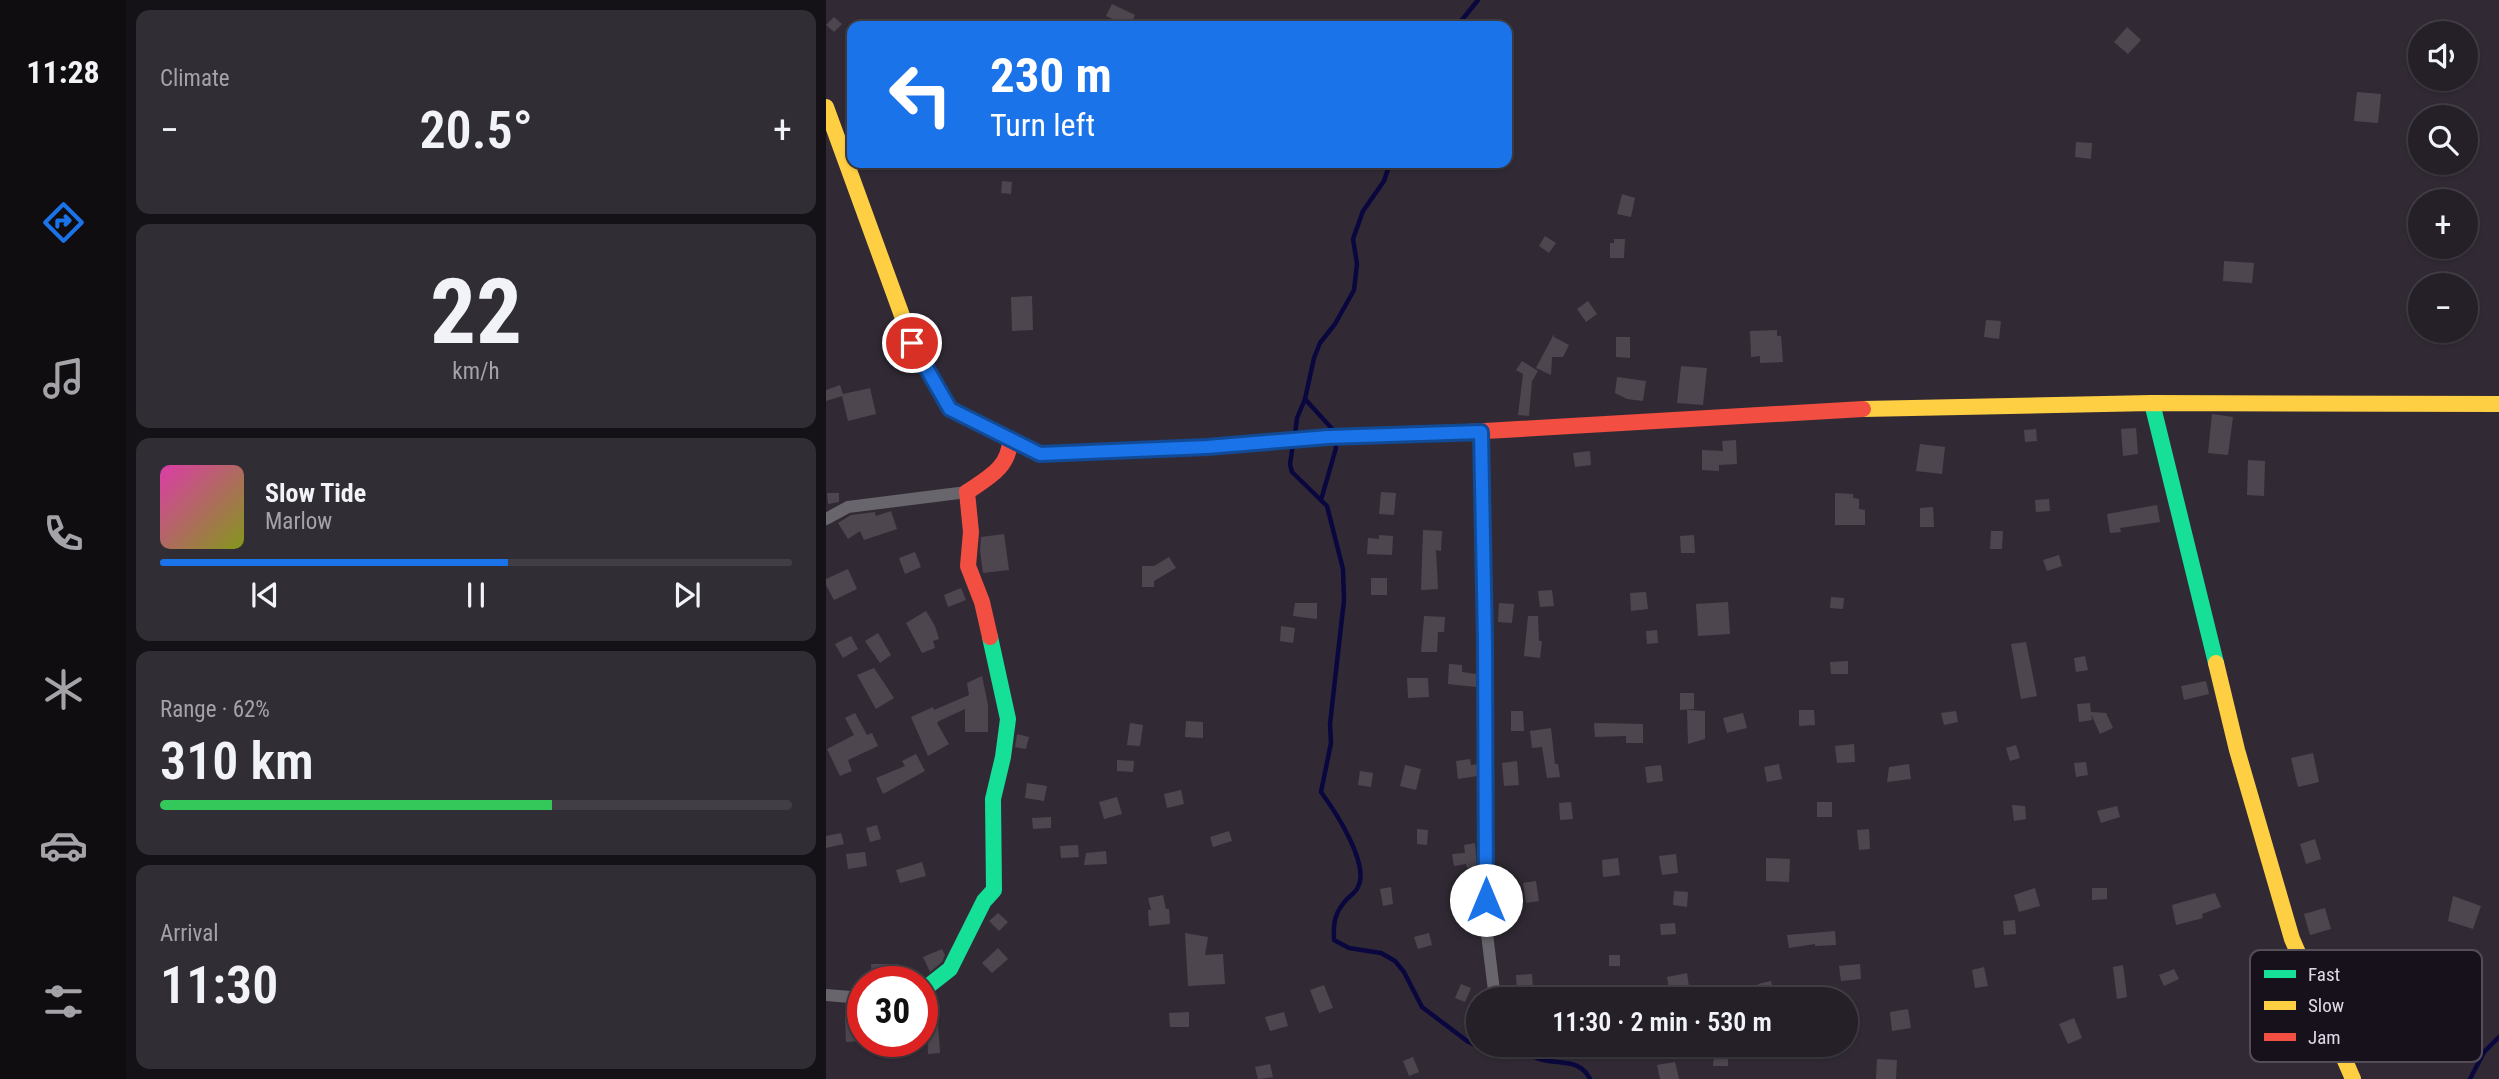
<!DOCTYPE html>
<html lang="en">
<head>
<meta charset="utf-8">
<style>
  :root { --surface:#252028; --page:#312d34; --text:#f1f3f6; --muted:#a3a3a8; --line:#423e45; --accent:#1a73e8 }
  body { margin:0; font-family:"Roboto Condensed",sans-serif; background:var(--page); color:var(--text); height:100vh; display:flex; flex-direction:column; font-size:26px; white-space:nowrap }
  * { box-sizing:border-box; margin:0 }
  p { font-size:23px; color:var(--muted) }
  .icon { flex:none; width:38px; height:38px; fill:none; stroke:currentColor; stroke-width:2; stroke-linecap:round; stroke-linejoin:round }
  .map { position:relative; flex:1; overflow:hidden }
  .side { display:flex; flex-direction:column; gap:10px; padding:10px; background:#141216; width:700px }
  .side>* { flex:none }
  .banner { position:absolute; left:21px; top:21px; width:665px; height:147px; border-radius:14px; box-shadow:0 2px 5px #0004,0 0 0 2px var(--line); background:#1a73e8; color:#fff; overflow:hidden }
  .tools { position:absolute; left:1582px; top:21px; display:grid; gap:14px }
  .tools a { display:grid; place-items:center; width:70px; height:70px; border-radius:50%; background:var(--surface); box-shadow:0 2px 5px #0004,0 0 0 2px var(--line); font-size:35px }
  .speed { position:absolute; left:21px; top:966px; display:flex; gap:14px; font-size:35px; font-weight:700; text-align:center }
  .speed>* { display:grid; place-content:center; width:91px; height:91px; border-radius:50%; background:var(--surface); box-shadow:0 2px 5px #0004,0 0 0 2px var(--line); line-height:1 }
  .speed .limit { border:10px solid #d22; background:#fff; color:#111 }
  .pin { position:absolute; display:grid; place-items:center; width:60px; height:60px; color:#fff; margin:-30px; border:4px solid #fff; border-radius:50%; box-shadow:0 2px 7px #0007 }
  .me { position:absolute; width:77px; margin:-38px; rotate:0deg; stroke-linejoin:round; filter:drop-shadow(0 0 5px #0008) }
  .turn { display:flex; align-items:center; gap:24px; height:147px; padding:0 28px; font-size:32px }
  .turn .icon { width:91px; height:91px; stroke-width:2.5 }
  .turn b { display:block; font-size:49px; line-height:60px }
  .big { font-size:52px; font-weight:600; line-height:1.1 }
  .side .tile { flex:1; display:flex; flex-direction:column; justify-content:center; gap:10px; min-width:0; padding:0 24px; border-radius:14px; background:var(--page) }
  .side .dial { align-items:center; gap:0 }
  .dial b { font-size:91px; line-height:1 }
  .song { display:flex; align-items:center; gap:21px }
  .cover { width:84px; height:84px; border-radius:10px; background:linear-gradient(135deg,hsl(320 70% 55%),hsl(70 70% 35%)) }
  .played { height:7px; border-radius:4px; background:linear-gradient(90deg,var(--accent) 55%,var(--line) 55%) }
  .keys { display:flex; justify-content:space-around; direction:ltr }
  .heat { display:flex; justify-content:space-between; align-items:center; font-size:38px; direction:ltr }
  .charge { height:10px; border-radius:5px; background:linear-gradient(90deg,#34c759 62%,var(--line) 0) }
  .trip { position:absolute; left:640px; top:987px; width:392px; height:70px; border-radius:35px; background:var(--surface); box-shadow:0 2px 5px #0004,0 0 0 2px var(--line); font-weight:600; line-height:70px; text-align:center }
  main { display:flex; flex:1; min-height:0 }
  .dock { display:flex; flex-direction:column; width:126px; justify-content:space-around; align-items:center; background:#0f0d10; color:var(--muted) }
  .dock .icon { width:49px; height:49px }
  .dock .selected { color:var(--accent) }
  .dock b { font-size:32px; color:var(--text) }
  .map>svg:first-child { display:block }
</style>
</head>
<body>
<main>
<nav class="dock">
<b>11:28</b>
<svg class="icon selected" aria-label="directions" viewBox="0 0 24 24"><path d="M12 3l9 9-9 9-9-9zM9 14v-3h6M13 9l2 2-2 2"/></svg>
<svg class="icon" aria-label="music" viewBox="0 0 24 24"><path d="M9 18V5l10-2v13"/><circle cx="6" cy="18" r="3"/><circle cx="16" cy="16" r="3"/></svg>
<svg class="icon" aria-label="phone" viewBox="0 0 24 24"><path d="M5 4h4l2 5-3 2q2 4 5 5l2-3 5 2v4C11 20 4 13 5 4z"/></svg>
<svg class="icon" aria-label="climate" viewBox="0 0 24 24"><path d="M12 3v18M4 7l16 10M4 17L20 7"/></svg>
<svg class="icon" aria-label="car" viewBox="0 0 24 24"><path d="M5 17H2v-5l4-1 3-4h7l3 4 3 1v5h-3M9 17h6M6 11h13"/><circle cx="7" cy="17" r="2"/><circle cx="17" cy="17" r="2"/></svg>
<svg class="icon" aria-label="filters" viewBox="0 0 24 24"><path d="M4 7h16M4 17h16"/><circle cx="9" cy="7" r="2"/><circle cx="15" cy="17" r="2"/></svg>
</nav>
<section class="side">
<div class="tile"><p>Climate</p>
<div class="heat"><a>−</a><b class="big">20.5°</b><a>+</a></div>
</div>
<div class="tile dial"><b>22</b><p>km/h</p></div>
<div class="tile">
<div class="song"><i class="cover"></i><div><b>Slow Tide</b><p>Marlow</p></div></div>
<div class="played"></div>
<div class="keys"><svg class="icon" aria-label="previous" viewBox="0 0 24 24"><path d="M18 5L8 12l10 7zM5 5v14"/></svg><svg class="icon" aria-label="pause" viewBox="0 0 24 24"><path d="M8 5v14M16 5v14"/></svg><svg class="icon" aria-label="next" viewBox="0 0 24 24"><path d="M6 5l10 7-10 7zM19 5v14"/></svg></div>
</div>
<div class="tile"><p>Range · 62%</p><b class="big">310 km</b><div class="charge"></div></div>
<div class="tile"><p>Arrival</p><b class="big">11:30</b></div>
</section>
<div class="map">
<svg width="1673" height="1079" viewBox="0 0 1673 1079">
  <rect width="100%" height="100%" fill="#312a35"/>
  <g fill="none" stroke-linecap="round" stroke-linejoin="round">
    <g stroke="#0a073e" stroke-width="4.5">
      <polyline points="631,26 652,0"/>
      <polyline points="479,399 509,432"/>
      <polyline points="469,435 471,418 479,399 488,358 494,343 509,324 528,290 531,264 527,239 537,211 558,181 564,163"/>
      <path d="M467,444L464,464L466,472L501,506L517,569L518,600L504,724L505,743L495,792C509,811 544,864 532,887C530,892 525,895 521,899C509,912 507,922 508,940L523,948L555,953L569,961L578,972L596,1007L641,1041L653,1047L676,1045"/>
      <polyline points="495,500 510,448 509,440"/>
      <path d="M689,1045C698,1048 705,1057 714,1059C733,1065 754,1058 764,1079"/>
      <polyline points="1644,1079 1658,1052 1673,1037"/>
    </g>
  </g>
  <g fill="#4e464f">
    <polygon points="286,4 309,15 304,26 286,26 289,20 280,16"/>
    <polygon points="8,17 16,24 8,32 0,25"/>
    <polygon points="1301,27 1315,40 1302,54 1288,42"/>
    <polygon points="1531,92 1555,94 1552,123 1528,121"/>
    <polygon points="1250,142 1266,143 1265,159 1249,157"/>
    <polygon points="176,181 186,182 185,194 175,193"/>
    <polygon points="796,194 809,198 805,217 791,214"/>
    <polygon points="719,236 730,243 723,253 713,246"/>
    <polygon points="788,239 799,239 798,258 784,258 784,243 788,243"/>
    <polygon points="1398,261 1428,263 1426,283 1397,281"/>
    <polygon points="206,296 207,330 186,331 185,297"/>
    <polygon points="762,301 771,314 760,322 751,309"/>
    <polygon points="1160,320 1175,321 1173,339 1158,337"/>
    <polygon points="951,330 951,336 955,336 957,362 934,363 934,356 925,357 924,331"/>
    <polygon points="728,334 728,337 743,345 737,357 726,357 725,375 710,368"/>
    <polygon points="790,337 804,337 804,358 790,357"/>
    <polygon points="696,361 712,371 706,381 703,416 692,415 697,374 690,370"/>
    <polygon points="855,366 881,368 877,405 851,403"/>
    <polygon points="791,377 820,381 817,401 801,399 789,393"/>
    <polygon points="14,385 17,394 44,388 50,414 22,421 16,396 0,401 0,390"/>
    <polygon points="1386,414 1407,417 1402,455 1382,453"/>
    <polygon points="1310,428 1312,454 1297,456 1295,429"/>
    <polygon points="1210,429 1211,441 1199,442 1198,430"/>
    <polygon points="910,440 911,464 893,465 893,471 876,470 876,450 897,451 896,441"/>
    <polygon points="1094,444 1119,447 1116,474 1090,471"/>
    <polygon points="764,451 765,465 749,467 747,453"/>
    <polygon points="1422,460 1439,461 1438,496 1421,495"/>
    <polygon points="555,492 570,493 568,515 553,514"/>
    <polygon points="1,493 13,493 13,502 2,504"/>
    <polygon points="1009,493 1027,494 1027,498 1033,499 1033,509 1039,510 1039,525 1009,525"/>
    <polygon points="1223,499 1224,511 1210,512 1209,500"/>
    <polygon points="1331,505 1334,522 1294,528 1295,532 1284,533 1281,514"/>
    <polygon points="1107,507 1108,527 1094,527 1094,508"/>
    <polygon points="65,511 71,529 38,540 34,531 22,539 12,523 25,515 49,512 50,516"/>
    <polygon points="597,530 616,531 615,551 610,550 612,589 595,590"/>
    <polygon points="1165,531 1177,531 1176,549 1164,549"/>
    <polygon points="178,534 183,570 157,573 154,551 155,537"/>
    <polygon points="553,535 567,536 566,555 541,554 542,538 553,539"/>
    <polygon points="868,535 869,553 855,553 854,536"/>
    <polygon points="89,552 95,567 79,574 73,558"/>
    <polygon points="1233,555 1236,566 1221,571 1217,560"/>
    <polygon points="343,557 350,568 328,581 328,587 316,587 316,566 328,566"/>
    <polygon points="22,569 31,589 8,600 0,585 0,579"/>
    <rect x="545" y="578" width="16" height="17"/>
    <polygon points="135,588 140,600 122,607 118,595"/>
    <polygon points="726,590 728,606 714,607 712,591"/>
    <polygon points="820,592 822,609 805,611 804,593"/>
    <polygon points="1005,597 1018,598 1017,609 1004,608"/>
    <polygon points="902,602 904,634 872,636 870,604"/>
    <polygon points="469,603 491,603 491,619 467,616"/>
    <polygon points="673,603 688,604 686,623 672,622"/>
    <polygon points="100,611 109,626 113,639 107,641 109,648 96,653 80,623"/>
    <polygon points="598,616 619,617 618,632 612,632 611,652 595,652"/>
    <polygon points="702,616 712,616 713,641 716,641 714,658 698,656"/>
    <polygon points="455,626 469,628 467,643 454,641"/>
    <polygon points="831,630 832,643 821,644 820,631"/>
    <polygon points="52,633 65,655 54,663 39,641"/>
    <polygon points="25,636 32,649 17,658 9,644"/>
    <polygon points="1200,642 1211,696 1195,699 1185,644"/>
    <polygon points="1259,656 1262,670 1250,672 1248,658"/>
    <polygon points="1022,661 1022,674 1005,674 1004,662"/>
    <polygon points="623,664 636,665 636,672 650,674 650,687 622,684"/>
    <polygon points="48,668 68,698 50,709 31,675"/>
    <polygon points="156,676 162,705 162,732 139,732 139,709 113,721 111,723 123,744 102,756 85,717 107,707 108,710 143,695 141,683"/>
    <polygon points="581,678 602,678 603,697 582,698"/>
    <polygon points="1380,681 1383,694 1358,700 1355,686"/>
    <polygon points="854,693 868,693 868,709 854,710"/>
    <polygon points="1264,703 1265,712 1280,713 1287,728 1274,734 1265,714 1266,720 1253,722 1251,704"/>
    <polygon points="861,710 879,711 879,739 862,744"/>
    <polygon points="973,710 988,710 989,725 973,726"/>
    <polygon points="685,711 697,711 698,731 685,731"/>
    <polygon points="1130,711 1132,722 1118,725 1115,713"/>
    <polygon points="29,713 41,735 46,733 52,746 22,760 26,771 14,776 1,749 28,735 19,718"/>
    <polygon points="917,713 921,728 901,733 897,718"/>
    <polygon points="360,721 377,722 377,738 359,737"/>
    <polygon points="304,723 317,725 314,746 301,745"/>
    <polygon points="768,723 817,724 817,743 800,743 800,736 769,737"/>
    <polygon points="725,728 729,764 732,764 734,777 721,778 716,747 706,748 704,731"/>
    <polygon points="191,734 203,737 200,749 189,747"/>
    <polygon points="1028,744 1029,762 1011,763 1009,746"/>
    <polygon points="1190,745 1194,758 1184,761 1180,748"/>
    <polygon points="1487,753 1493,782 1472,787 1465,758"/>
    <polygon points="90,754 99,771 57,794 50,778 79,766 76,761"/>
    <polygon points="644,759 645,765 651,764 651,776 632,779 630,761"/>
    <polygon points="291,760 308,761 307,772 291,771"/>
    <polygon points="691,761 693,785 678,786 676,763"/>
    <polygon points="1260,762 1262,775 1250,777 1248,763"/>
    <polygon points="953,764 956,779 941,782 938,767"/>
    <polygon points="1083,764 1085,779 1061,782 1063,767"/>
    <polygon points="579,765 595,769 590,790 574,786"/>
    <polygon points="835,765 837,781 821,783 819,767"/>
    <polygon points="534,771 547,773 545,787 532,785"/>
    <polygon points="201,783 221,786 218,801 199,798"/>
    <polygon points="355,790 358,804 341,808 338,794"/>
    <polygon points="291,797 296,814 278,819 273,802"/>
    <polygon points="745,802 747,819 734,820 733,803"/>
    <rect x="991" y="802" width="15" height="15"/>
    <polygon points="1186,805 1199,806 1200,819 1188,821"/>
    <polygon points="1291,806 1294,817 1275,823 1271,811"/>
    <polygon points="225,817 225,828 207,829 206,818"/>
    <polygon points="51,825 55,839 44,842 40,828"/>
    <polygon points="591,829 602,830 601,845 591,844"/>
    <polygon points="1043,829 1044,849 1033,850 1031,830"/>
    <polygon points="403,831 406,841 387,847 384,837"/>
    <polygon points="15,833 18,844 0,848 0,836"/>
    <polygon points="1489,839 1495,859 1480,864 1474,844"/>
    <polygon points="649,843 651,867 641,868 640,864 628,866 626,854 639,853 638,845"/>
    <polygon points="252,845 253,857 235,858 234,846"/>
    <polygon points="280,851 281,864 258,865 260,853"/>
    <polygon points="39,852 41,866 22,869 20,854"/>
    <polygon points="850,854 852,873 836,875 833,856"/>
    <polygon points="792,858 794,875 777,877 776,860"/>
    <polygon points="940,858 964,859 963,882 940,881"/>
    <polygon points="96,862 100,876 74,883 70,870"/>
    <polygon points="710,881 713,901 700,903 697,883"/>
    <polygon points="565,887 567,904 557,906 554,889"/>
    <polygon points="1209,888 1214,906 1193,912 1188,895"/>
    <polygon points="1266,888 1281,888 1281,899 1266,900"/>
    <polygon points="848,891 862,892 861,907 847,905"/>
    <polygon points="1389,893 1395,907 1376,914 1377,918 1350,925 1346,905"/>
    <polygon points="337,895 340,909 343,909 344,924 323,926 322,910 325,910 322,898"/>
    <polygon points="1627,896 1655,906 1647,929 1622,921"/>
    <polygon points="1499,908 1505,929 1484,935 1478,914"/>
    <polygon points="172,913 182,922 173,931 163,921"/>
    <polygon points="1189,920 1190,934 1178,935 1177,921"/>
    <polygon points="849,923 850,934 835,935 834,924"/>
    <polygon points="1009,931 1010,945 989,946 989,944 963,948 961,935"/>
    <polygon points="359,933 382,937 379,955 397,954 399,984 362,986"/>
    <polygon points="603,933 606,945 592,949 588,937"/>
    <polygon points="172,948 182,959 166,973 156,963"/>
    <polygon points="116,949 119,955 116,962 104,972 97,957"/>
    <polygon points="1582,949 1588,967 1576,970 1570,953"/>
    <rect x="783" y="955" width="11" height="11"/>
    <polygon points="45,964 72,964 73,982 46,982"/>
    <polygon points="1034,964 1035,979 1015,981 1013,966"/>
    <polygon points="1297,965 1301,997 1291,999 1287,967"/>
    <polygon points="1158,967 1162,986 1149,988 1146,970"/>
    <polygon points="1348,969 1353,979 1338,986 1333,975"/>
    <polygon points="861,973 863,986 853,987 854,993 844,994 841,977"/>
    <polygon points="706,974 707,991 691,992 690,975"/>
    <polygon points="945,981 949,999 936,999 932,984"/>
    <polygon points="635,984 645,988 639,1002 629,998"/>
    <polygon points="498,985 507,1008 493,1013 484,990"/>
    <polygon points="1082,1009 1085,1028 1066,1031 1064,1012"/>
    <polygon points="363,1012 363,1027 344,1027 343,1013"/>
    <polygon points="458,1012 462,1026 444,1031 439,1017"/>
    <polygon points="36,1016 37,1041 20,1042 19,1017"/>
    <polygon points="1248,1018 1256,1038 1242,1044 1233,1024"/>
    <polygon points="112,1023 114,1053 102,1054 101,1024"/>
    <polygon points="65,1041 79,1041 80,1053 65,1054"/>
    <polygon points="888,1055 902,1056 902,1066 887,1066"/>
    <polygon points="587,1057 593,1072 583,1076 577,1061"/>
    <polygon points="1051,1059 1071,1060 1070,1079 1050,1079"/>
    <polygon points="849,1062 853,1079 834,1079 831,1065"/>
    <polygon points="444,1064 447,1077 432,1079 429,1067"/>
  </g>
  <g fill="none" stroke-linecap="round" stroke-linejoin="round">
    <g stroke="#68666c" stroke-width="12">
      <polyline points="655,432 659,643 660,900 661,934 669,999"/>
      <polyline points="0,519 22,507 141,492"/>
      <polyline points="0,995 37,998"/>
      <polyline points="752,1045 760,1045"/>
    </g>
    <g stroke="#16e098" stroke-width="16">
      <polyline points="1326,403 1390,663"/>
      <polyline points="158,426 213,454 381,447 502,437 642,432"/>
      <polyline points="96,991 124,969 158,901 168,890 167,799 177,757 182,719 164,637"/>
    </g>
    <g stroke="#ffcf43" stroke-width="16">
      <polyline points="0,107 86,343 124,409 158,426"/>
      <polyline points="1037,409 1326,403 1673,404"/>
      <polyline points="1390,663 1411,750 1466,939 1527,1079"/>
    </g>
    <g stroke="#f24e42" stroke-width="16">
      <polyline points="642,432 1037,409"/>
      <path d="M164,637L156,602L142,566L145,532L141,492C162,478 184,467 184,439"/>
    </g>
  </g>
  <g fill="none" stroke-linecap="round" stroke-linejoin="round">
    <g stroke="#114b97" stroke-width="18">
      <polyline id="route" points="86,343 124,409 214,454 381,447 502,437 655,432 659,643 660,900"/>
    </g>
    <use href="#route" stroke="#1a73e8" stroke-width="12"/>
  </g>
  <rect x="1424" y="950" width="232" height="112" rx="10" fill="#16111a" stroke="#534d58" stroke-width="2"/>
  <rect x="1438" y="970" width="32" height="8" fill="#16e098"/>
  <rect x="1438" y="1001" width="32" height="9" fill="#ffcf43"/>
  <rect x="1438" y="1033" width="32" height="8" fill="#f24e42"/>
  <g font-size="19" fill="#e1d8e7">
    <text x="1482" y="981">Fast</text>
    <text x="1482" y="1012">Slow</text>
    <text x="1482" y="1044">Jam</text>
  </g>
</svg>
<div class="tools">
<a><svg class="icon" aria-label="sound" viewBox="0 0 24 24"><path d="M4 9h4l5-4v14l-5-4H4zM17 9q2 3 0 6"/></svg></a>
<a><svg class="icon" aria-label="search" viewBox="0 0 24 24"><circle cx="10" cy="10" r="6"/><path d="M15 15l6 6"/></svg></a>
<a>+</a>
<a>−</a>
</div>
<div class="speed"><div class="limit">30</div></div>
<div class="pin" style="left:86px;top:343px;background:#d93025"><svg class="icon" aria-label="arrive" viewBox="0 0 24 24"><path d="M6 21V4h12l-3 4 3 4H6"/></svg></div>
<svg class="me" style="left:660px;top:900px" viewBox="-20 -20 40 40"><circle r="19" fill="#fff"/><path d="M0-13L10 11 0 6-10 11z" fill="#1a73e8"/></svg>
<div class="trip">11:30 · 2 min · 530 m</div>
<div class="banner">
<div class="turn"><svg class="icon" aria-label="left" viewBox="0 0 24 24"><path d="M17 20v-9H6M10 6l-5 5 5 5"/></svg><div><b>230 m</b>Turn left</div></div>
</div>
</div>
</main>
</body>
</html>
